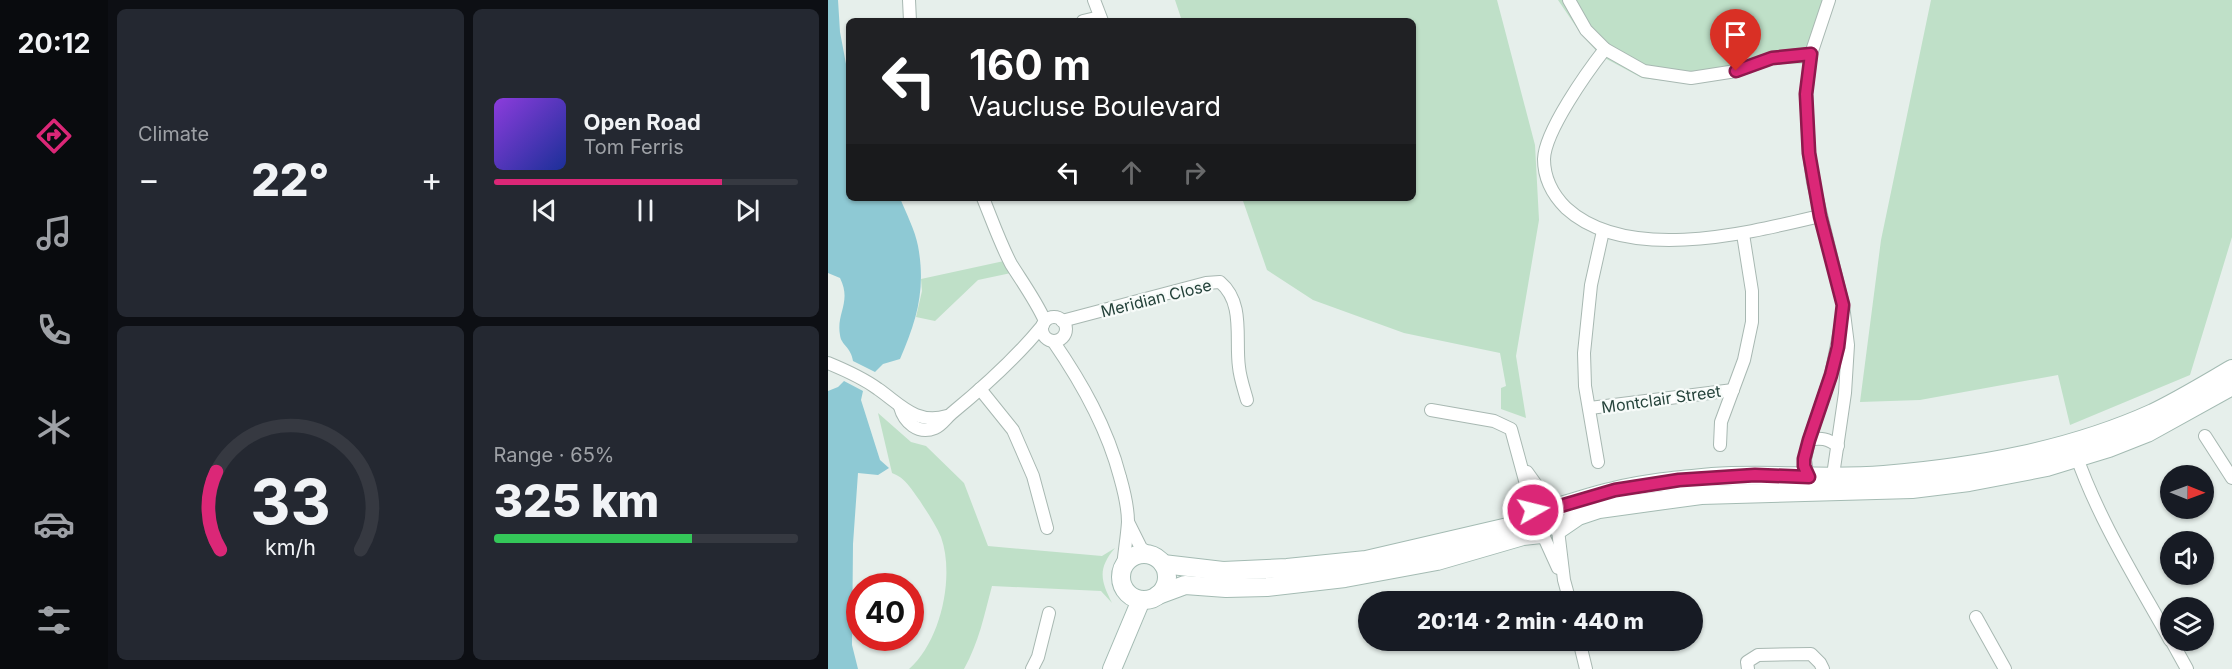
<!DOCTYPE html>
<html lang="en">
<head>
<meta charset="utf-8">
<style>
  :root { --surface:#171b24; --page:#242831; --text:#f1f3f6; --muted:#9ea1a6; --line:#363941; --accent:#db2777 }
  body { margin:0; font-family:Inter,sans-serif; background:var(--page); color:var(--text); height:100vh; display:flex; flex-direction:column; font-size:22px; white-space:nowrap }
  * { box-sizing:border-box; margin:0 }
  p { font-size:20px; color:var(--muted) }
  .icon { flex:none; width:33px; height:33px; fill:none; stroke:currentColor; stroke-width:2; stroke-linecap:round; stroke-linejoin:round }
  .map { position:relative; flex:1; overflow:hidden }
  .drawer { display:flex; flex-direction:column; gap:9px; padding:9px; background:#0d0f14; width:720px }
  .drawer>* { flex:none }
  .guide { position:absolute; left:18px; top:18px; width:570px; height:183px; border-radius:9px; box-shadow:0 2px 4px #0004; background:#202124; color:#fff; overflow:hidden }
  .needle { width:39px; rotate:91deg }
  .controls { position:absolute; left:1332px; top:465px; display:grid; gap:12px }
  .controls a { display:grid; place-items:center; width:54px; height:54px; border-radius:50%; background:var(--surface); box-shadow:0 2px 4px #0004; font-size:30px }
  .speed { position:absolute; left:18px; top:573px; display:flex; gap:12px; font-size:30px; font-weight:700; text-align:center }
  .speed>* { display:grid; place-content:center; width:78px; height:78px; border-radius:50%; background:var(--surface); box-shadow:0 2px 4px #0004; line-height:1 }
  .speed .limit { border:9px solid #d22; background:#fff; color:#111 }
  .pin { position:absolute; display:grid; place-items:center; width:51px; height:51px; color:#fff; margin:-62px -26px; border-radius:50% 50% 50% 0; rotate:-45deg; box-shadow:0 0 6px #0007 }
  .pin .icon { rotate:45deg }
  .me { position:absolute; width:66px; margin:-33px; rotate:82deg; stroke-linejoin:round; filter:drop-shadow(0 0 4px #0008) }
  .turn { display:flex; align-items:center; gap:21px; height:126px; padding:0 24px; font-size:27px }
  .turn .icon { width:78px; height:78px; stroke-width:2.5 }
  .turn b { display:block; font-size:42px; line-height:51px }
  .lanes { display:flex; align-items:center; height:57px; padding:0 24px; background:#0003; justify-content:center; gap:30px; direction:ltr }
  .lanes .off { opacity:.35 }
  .big { font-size:45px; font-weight:800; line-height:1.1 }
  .drawer .widget { flex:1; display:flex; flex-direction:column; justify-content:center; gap:9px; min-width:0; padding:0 21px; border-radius:9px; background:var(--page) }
  .drawer .dial { align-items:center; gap:0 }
  .dial svg { height:156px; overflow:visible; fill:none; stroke:var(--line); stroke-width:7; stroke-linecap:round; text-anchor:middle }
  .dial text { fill:var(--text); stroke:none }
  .song { display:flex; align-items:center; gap:18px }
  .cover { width:72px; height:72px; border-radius:9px; background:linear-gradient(135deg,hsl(270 70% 55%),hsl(230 70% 35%)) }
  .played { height:6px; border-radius:3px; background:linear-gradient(90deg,var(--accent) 75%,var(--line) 75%) }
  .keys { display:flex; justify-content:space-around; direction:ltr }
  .heat { display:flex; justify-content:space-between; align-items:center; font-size:33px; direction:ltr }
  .charge { height:9px; border-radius:4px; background:linear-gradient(90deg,#34c759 65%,var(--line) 0) }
  .drawer .tiles { flex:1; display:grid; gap:9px; grid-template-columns:repeat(2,1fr) }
  .trip { position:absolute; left:530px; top:591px; width:345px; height:60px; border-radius:30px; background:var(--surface); box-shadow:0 2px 4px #0004; font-weight:800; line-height:60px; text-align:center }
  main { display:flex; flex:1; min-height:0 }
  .menu { display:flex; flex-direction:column; width:108px; justify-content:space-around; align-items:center; background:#090b0e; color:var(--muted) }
  .menu .icon { width:42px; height:42px }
  .menu .selected { color:var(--accent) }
  .menu b { font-size:27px; color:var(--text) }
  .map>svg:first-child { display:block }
</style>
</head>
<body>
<main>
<nav class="menu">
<b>20:12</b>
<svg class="icon selected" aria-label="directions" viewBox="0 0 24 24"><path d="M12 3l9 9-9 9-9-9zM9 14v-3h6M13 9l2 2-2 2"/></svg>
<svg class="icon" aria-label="music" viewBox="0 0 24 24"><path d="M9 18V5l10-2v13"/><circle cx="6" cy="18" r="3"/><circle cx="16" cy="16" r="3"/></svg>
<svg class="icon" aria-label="phone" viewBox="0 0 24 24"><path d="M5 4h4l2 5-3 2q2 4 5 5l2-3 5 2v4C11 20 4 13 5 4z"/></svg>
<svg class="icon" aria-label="climate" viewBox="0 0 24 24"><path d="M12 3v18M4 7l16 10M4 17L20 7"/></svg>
<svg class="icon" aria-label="car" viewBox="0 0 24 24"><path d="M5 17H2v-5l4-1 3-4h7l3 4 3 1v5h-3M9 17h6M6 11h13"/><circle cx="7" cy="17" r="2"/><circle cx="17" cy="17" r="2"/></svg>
<svg class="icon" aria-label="filters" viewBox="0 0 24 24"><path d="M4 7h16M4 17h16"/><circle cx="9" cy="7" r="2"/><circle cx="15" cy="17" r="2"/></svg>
</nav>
<section class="drawer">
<div class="tiles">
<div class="widget"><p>Climate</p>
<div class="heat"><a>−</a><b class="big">22°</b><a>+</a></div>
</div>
<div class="widget">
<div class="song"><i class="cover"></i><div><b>Open Road</b><p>Tom Ferris</p></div></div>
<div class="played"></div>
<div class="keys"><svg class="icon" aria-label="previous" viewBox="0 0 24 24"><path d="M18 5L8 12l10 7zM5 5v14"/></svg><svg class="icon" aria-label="pause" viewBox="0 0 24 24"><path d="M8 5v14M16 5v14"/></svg><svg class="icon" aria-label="next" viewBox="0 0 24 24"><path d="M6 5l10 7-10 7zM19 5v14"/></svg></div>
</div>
<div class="widget dial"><svg viewBox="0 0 100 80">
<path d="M14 69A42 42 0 1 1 86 69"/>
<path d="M14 69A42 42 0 0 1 12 29" stroke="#db2777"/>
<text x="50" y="56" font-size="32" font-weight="700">33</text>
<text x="50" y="72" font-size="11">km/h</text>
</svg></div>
<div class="widget"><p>Range · 65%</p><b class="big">325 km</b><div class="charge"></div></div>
</div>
</section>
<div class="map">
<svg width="1404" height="669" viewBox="0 0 1404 669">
  <rect width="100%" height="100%" fill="#e6efeb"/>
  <g fill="#bfe0c8">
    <polygon points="347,0 669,0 707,145 711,220 688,356 698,418 673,409 673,388 678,386 672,353 576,333 485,300 439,270 414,198 585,198 585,21 354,21"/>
    <polygon points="730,0 1001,0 980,64 945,63 863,84 814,78 773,56 753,34"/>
    <polygon points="1103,0 1404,0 1404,237 1362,375 1242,425 1230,375 1092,400 1032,402 1053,240"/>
    <polygon points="176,261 183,273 150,280 107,321 88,317 94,291 93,279"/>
    <path d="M50,413L83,442L98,446L136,483L160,546L274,556L287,548C269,569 273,581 284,603L273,591L164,586C156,616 151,642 136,669H81C113,641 127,576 113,537C108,525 99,512 92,501C83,489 78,478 64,473Z"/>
  </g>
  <g fill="#8ec9d4">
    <path d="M0,0H10L12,32L21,80V198H72C78,213 87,230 90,246C98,289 89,320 72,359L55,364L47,372L25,361C23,347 13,345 12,335C8,313 24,302 12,278L0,273Z"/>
    <polygon points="16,381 35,391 33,400 52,460 61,468 50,475 30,473 25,544 24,645 30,669 0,669 0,391 10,387"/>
  </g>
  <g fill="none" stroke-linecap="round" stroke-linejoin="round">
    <g stroke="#a8b8b2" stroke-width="14">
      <g id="street">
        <polyline points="81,0 82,21"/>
        <polyline points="266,0 274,21"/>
        <polyline points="741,0 758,30 777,49 816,71 863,78 908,71 944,58 983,54"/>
        <polyline points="1001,0 983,54 978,94 981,153 985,182 1015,305 1020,345 1017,393 1004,482"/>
        <polyline points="255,21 272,17"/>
        <path d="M777,49C759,72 717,131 716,159C716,178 725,195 738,208C799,264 920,233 992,216"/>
        <path d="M155,198C164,220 172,243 183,264C195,283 208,301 217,321"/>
        <circle cx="226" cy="329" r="12"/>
        <path d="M234,321L378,283L392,282C417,303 407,339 411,367C412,378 416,389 419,400"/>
        <path d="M225,341C254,383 279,427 292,477C296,491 300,508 300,522C299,538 296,553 295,568"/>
        <path d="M0,363C17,370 35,378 50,389C73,405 88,425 119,416"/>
        <polyline points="152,389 185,430 205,476 219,528"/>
        <path d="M72,407C76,422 90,435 107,428C114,425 118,418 124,413C157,386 188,358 215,325"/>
        <polyline points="762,408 905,390"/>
        <polyline points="603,410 666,421 683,429 705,510"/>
        <polyline points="1377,436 1404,478"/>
        <path d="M981,440C993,437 1000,439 1010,446"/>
        <polyline points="892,445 893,422 916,360 924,322 924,291 915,234"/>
        <path d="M1247,452C1270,519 1308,579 1342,640"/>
        <polyline points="770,462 757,386 756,353 763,285 775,231"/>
        <polyline points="699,472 721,503"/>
        <polyline points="981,483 977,460 981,440 1003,375 1013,324"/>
        <polyline points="300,522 313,548 325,556"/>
        <polyline points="730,530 736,580 742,602"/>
        <polyline points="715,535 730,568"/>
        <polyline points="1148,617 1177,669"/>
        <polyline points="751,640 758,669"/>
        <polyline points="1343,640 1359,669"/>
        <polyline points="204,669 210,657 221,613"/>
        <polyline points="920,669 919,662 930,655 983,654 992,663 995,669"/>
      </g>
    </g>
    <g stroke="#a4bbb3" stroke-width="20">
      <g id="secondary">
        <path d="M729,507C748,502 766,495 786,491C817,483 852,480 884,477C942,473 999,480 1056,475C1148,467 1241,451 1325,413C1352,400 1378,384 1404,369"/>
        <polyline points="731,529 750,516 771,509 873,495 1084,489 1141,482 1219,467 1281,448 1319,433 1404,386"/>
        <circle cx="316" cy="577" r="23"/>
        <polyline points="335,564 395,571 459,568 538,560 680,527 703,514"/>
        <polyline points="330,595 357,585 398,588 439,587 517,578 609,561 695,536 713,534"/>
        <polyline points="284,669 313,600"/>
      </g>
    </g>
    <use href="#street" stroke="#fff" stroke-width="12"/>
    <use href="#secondary" stroke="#fff" stroke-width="18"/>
  </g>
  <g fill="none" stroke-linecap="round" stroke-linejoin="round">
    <g stroke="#8e194d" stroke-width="15">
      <polyline id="route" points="705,510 716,503 729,507 787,490 851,480 927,475 981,477 976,466 976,459 981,440 1003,375 1010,347 1015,305 992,216 981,153 978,94 983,54 944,58 908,71"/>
    </g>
    <use href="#route" stroke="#db2777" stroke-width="10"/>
  </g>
  <g text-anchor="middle" stroke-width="4.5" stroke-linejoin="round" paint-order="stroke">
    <g font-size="16" fill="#24423a" stroke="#f7fbf9">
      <text transform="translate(328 298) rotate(-14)" y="6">Meridian Close</text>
      <text transform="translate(833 399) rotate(-8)" y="6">Montclair Street</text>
    </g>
  </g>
</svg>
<div class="controls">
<a><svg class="needle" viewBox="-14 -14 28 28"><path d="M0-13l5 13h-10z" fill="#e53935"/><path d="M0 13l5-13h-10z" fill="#9ea1a6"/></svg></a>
<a><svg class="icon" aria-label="sound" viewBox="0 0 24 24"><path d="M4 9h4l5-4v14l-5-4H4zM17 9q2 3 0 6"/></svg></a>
<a><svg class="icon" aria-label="layers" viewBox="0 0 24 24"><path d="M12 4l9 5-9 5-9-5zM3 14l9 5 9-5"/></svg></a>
</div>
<div class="speed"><div class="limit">40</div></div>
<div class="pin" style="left:908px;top:71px;background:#d93025"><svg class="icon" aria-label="arrive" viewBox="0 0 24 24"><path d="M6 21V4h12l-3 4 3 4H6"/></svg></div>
<svg class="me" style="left:705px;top:510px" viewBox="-20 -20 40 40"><circle r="17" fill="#db2777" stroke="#fff" stroke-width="3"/><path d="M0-11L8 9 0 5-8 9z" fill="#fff"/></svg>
<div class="trip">20:14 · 2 min · 440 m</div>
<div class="guide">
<div class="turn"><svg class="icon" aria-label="left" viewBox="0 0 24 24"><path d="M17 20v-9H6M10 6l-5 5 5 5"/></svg><div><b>160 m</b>Vaucluse Boulevard</div></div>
<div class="lanes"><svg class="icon" aria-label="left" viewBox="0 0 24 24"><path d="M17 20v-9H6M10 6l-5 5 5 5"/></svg><svg class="icon off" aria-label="ahead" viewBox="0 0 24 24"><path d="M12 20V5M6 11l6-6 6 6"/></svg><svg class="icon off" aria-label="right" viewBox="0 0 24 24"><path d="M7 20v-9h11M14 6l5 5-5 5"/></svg></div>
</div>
</div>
</main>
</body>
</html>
